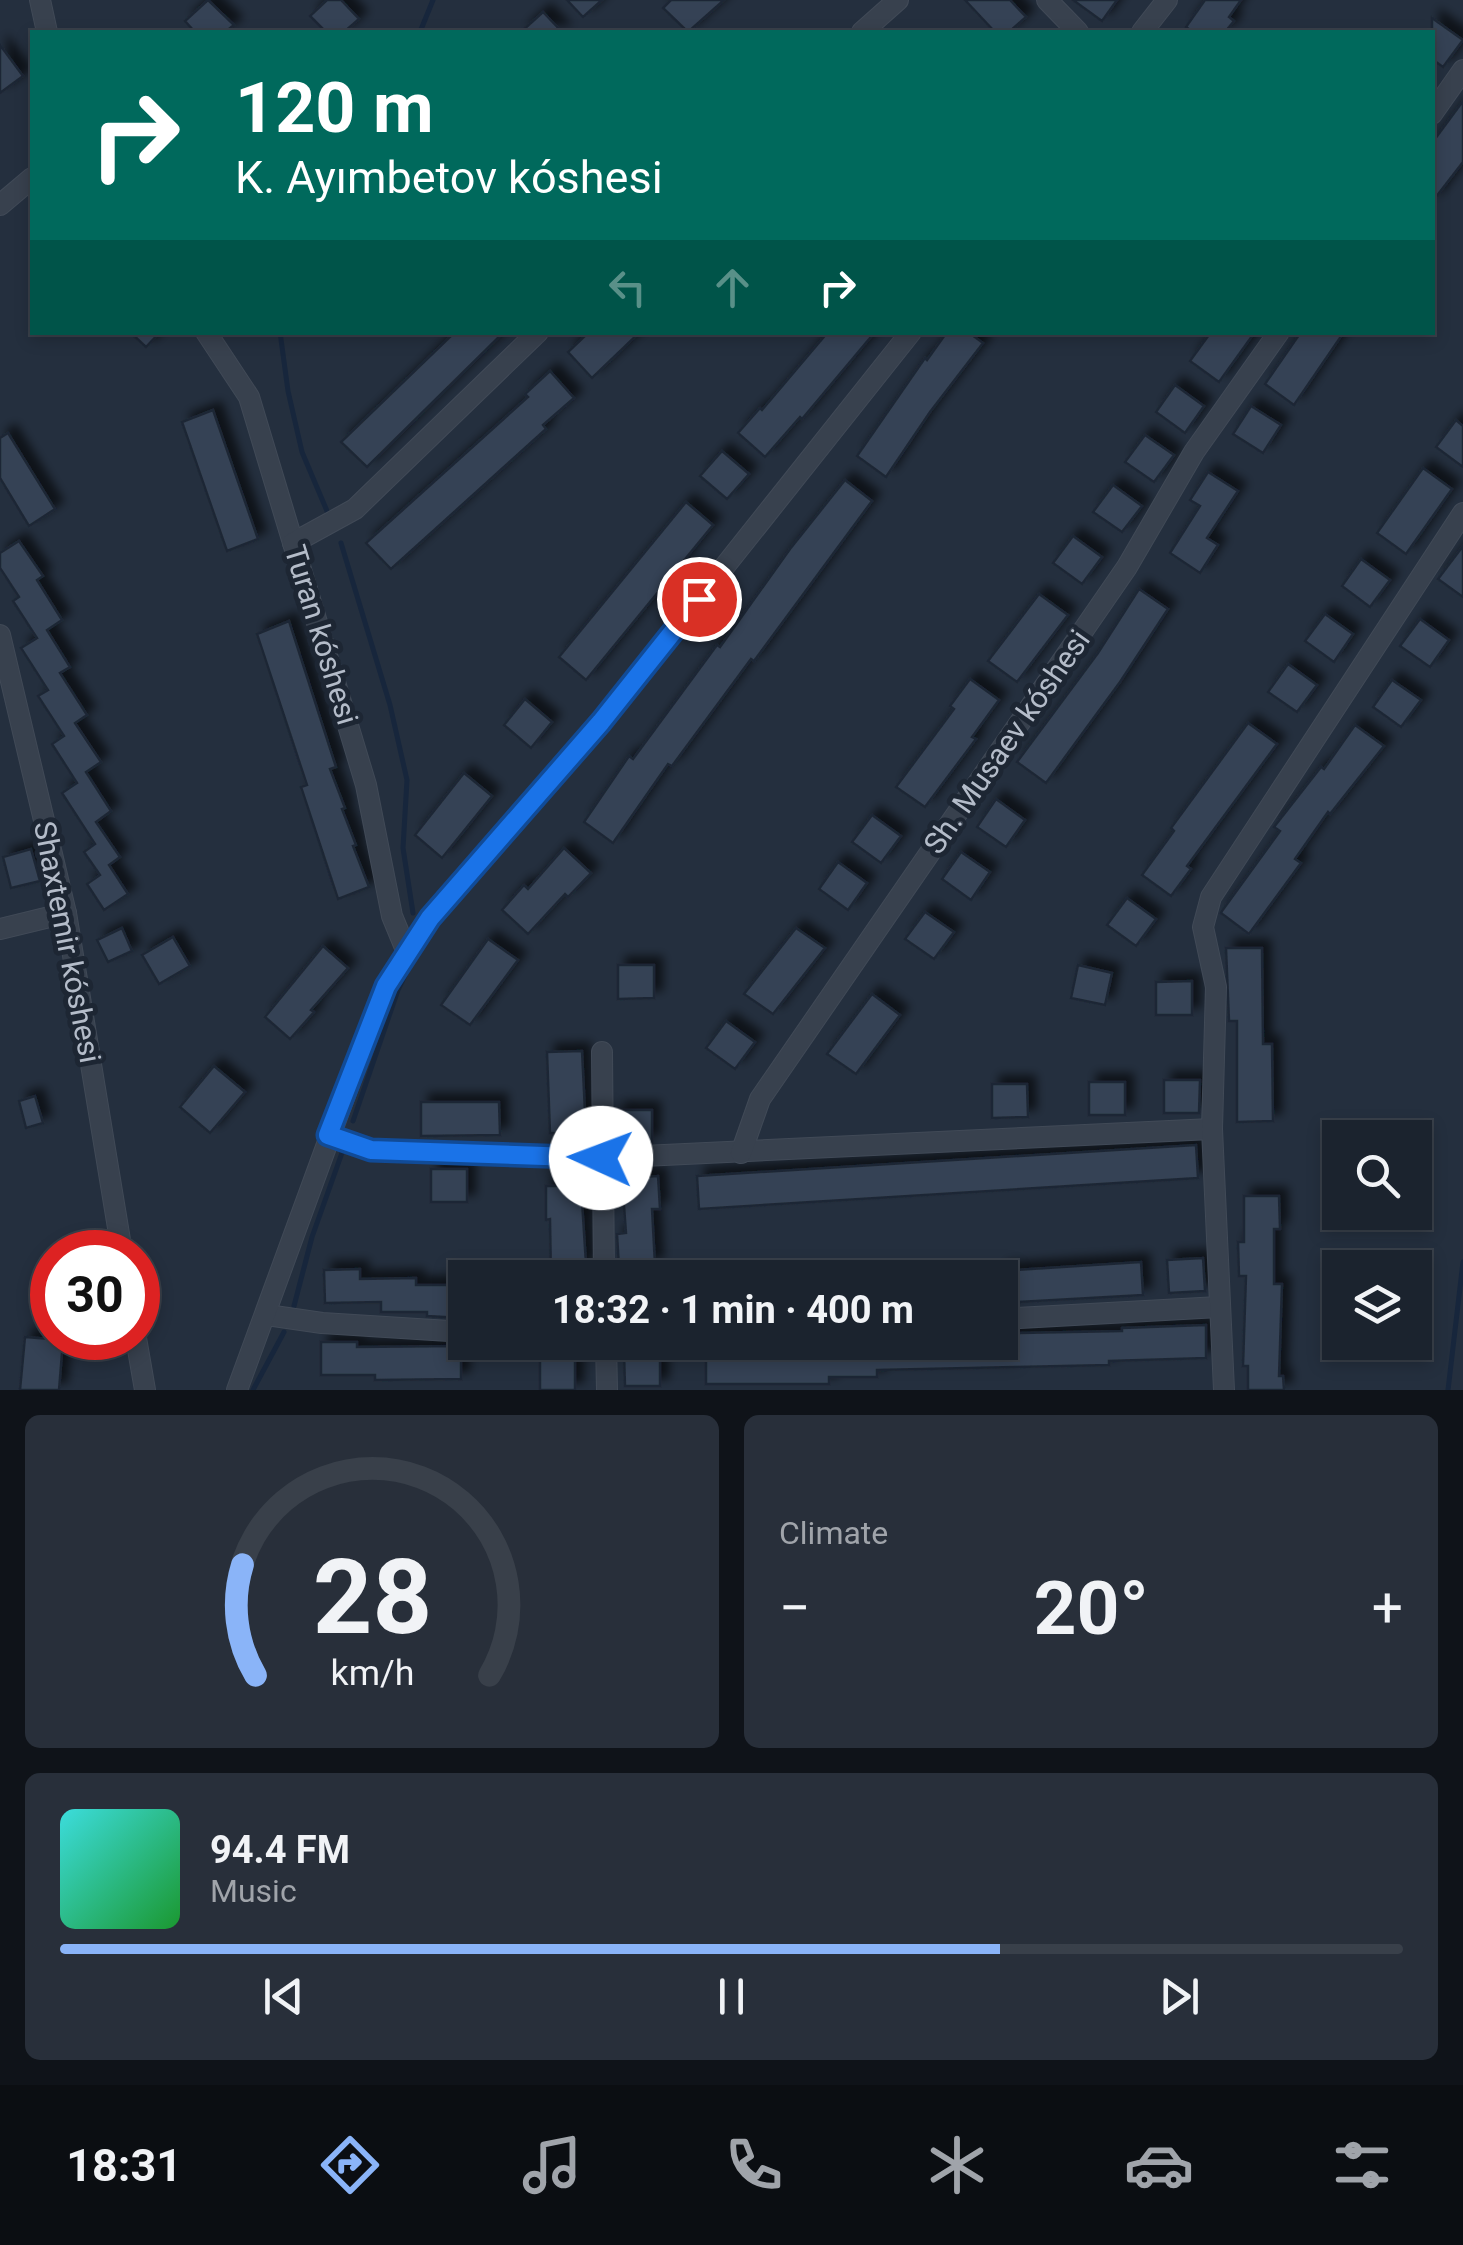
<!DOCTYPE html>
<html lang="en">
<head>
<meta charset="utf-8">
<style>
  :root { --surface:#1b232e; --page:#282f3a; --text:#f1f3f6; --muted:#a0a4aa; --line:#39404a; --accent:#8ab4f8 }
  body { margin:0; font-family:Roboto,sans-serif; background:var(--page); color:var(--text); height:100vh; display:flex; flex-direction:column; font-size:38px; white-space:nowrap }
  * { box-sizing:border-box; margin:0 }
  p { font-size:32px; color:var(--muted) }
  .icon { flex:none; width:55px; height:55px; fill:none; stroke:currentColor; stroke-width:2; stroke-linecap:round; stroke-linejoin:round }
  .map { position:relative; height:1390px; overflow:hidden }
  .side { display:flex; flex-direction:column; gap:25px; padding:25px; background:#0f1319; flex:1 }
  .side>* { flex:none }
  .banner { position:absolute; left:30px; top:30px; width:1405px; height:305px; border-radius:0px; box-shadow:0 5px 15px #0003,0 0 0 2px var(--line); background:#00695c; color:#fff; overflow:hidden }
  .fabs { position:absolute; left:1322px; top:1120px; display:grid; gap:20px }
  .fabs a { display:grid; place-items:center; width:110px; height:110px; border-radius:0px; background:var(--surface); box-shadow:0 5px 15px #0003,0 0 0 2px var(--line); font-size:50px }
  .speed { position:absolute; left:30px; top:1230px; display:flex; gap:20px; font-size:50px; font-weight:700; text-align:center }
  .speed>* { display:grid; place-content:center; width:130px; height:130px; border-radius:50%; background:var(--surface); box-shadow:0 5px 15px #0003,0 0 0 2px var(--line); line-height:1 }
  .speed .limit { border:15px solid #d22; background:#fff; color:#111 }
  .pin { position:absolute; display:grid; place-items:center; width:85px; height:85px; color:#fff; margin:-42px; border:5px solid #fff; border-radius:50%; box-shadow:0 2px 10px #0007 }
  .me { position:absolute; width:110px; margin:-55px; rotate:272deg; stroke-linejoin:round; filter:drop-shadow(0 0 8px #0008) }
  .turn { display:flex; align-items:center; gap:35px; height:210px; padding:0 40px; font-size:45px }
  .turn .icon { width:130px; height:130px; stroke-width:2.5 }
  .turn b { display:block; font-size:70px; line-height:85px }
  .lanes { display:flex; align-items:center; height:95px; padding:0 40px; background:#0003; justify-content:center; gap:50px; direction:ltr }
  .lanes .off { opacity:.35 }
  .big { font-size:75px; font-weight:700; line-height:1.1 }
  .side .tile { flex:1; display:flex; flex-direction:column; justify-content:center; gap:15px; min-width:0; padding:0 35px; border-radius:15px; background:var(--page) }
  .side .dial { align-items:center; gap:0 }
  .dial svg { height:260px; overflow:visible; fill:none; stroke:var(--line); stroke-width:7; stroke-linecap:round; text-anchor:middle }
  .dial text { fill:var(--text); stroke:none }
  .song { display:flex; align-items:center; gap:30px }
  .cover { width:120px; height:120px; border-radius:15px; background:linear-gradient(135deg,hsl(180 70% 55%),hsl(130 70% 35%)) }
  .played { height:10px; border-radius:5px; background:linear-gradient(90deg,var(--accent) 70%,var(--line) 70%) }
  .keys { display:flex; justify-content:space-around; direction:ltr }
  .heat { display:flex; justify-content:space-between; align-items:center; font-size:55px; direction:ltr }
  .side .tiles { flex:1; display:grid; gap:25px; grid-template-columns:1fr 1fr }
  .tile:last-child { grid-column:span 2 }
  .trip { position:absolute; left:448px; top:1260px; width:570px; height:100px; border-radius:0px; background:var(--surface); box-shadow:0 5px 15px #0003,0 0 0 2px var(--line); font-weight:700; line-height:100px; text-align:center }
  .tabs { display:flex; height:160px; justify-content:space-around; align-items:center; background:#0b0e12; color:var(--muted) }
  .tabs .icon { width:70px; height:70px }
  .tabs .on { color:var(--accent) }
  .tabs b { font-size:45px; color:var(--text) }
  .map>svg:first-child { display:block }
</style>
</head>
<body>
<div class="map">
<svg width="1463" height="1390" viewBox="0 0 1463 1390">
  <defs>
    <filter id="shadow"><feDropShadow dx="8" dy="-8" stdDeviation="5" flood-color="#0009"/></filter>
  </defs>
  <rect width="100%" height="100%" fill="#242f3e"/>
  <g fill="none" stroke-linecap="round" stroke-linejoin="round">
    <g stroke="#17263c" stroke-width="5">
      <polyline points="420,32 433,0"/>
      <polyline points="280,332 288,391 302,452 327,511"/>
      <polyline points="341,543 390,705 407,780 403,848 413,913"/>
      <polyline points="353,1121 398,990 410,965"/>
      <polyline points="294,1306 312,1237 343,1150"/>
      <polyline points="253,1390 284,1332"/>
      <polyline points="1448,1390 1463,1262"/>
    </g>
  </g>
  <g fill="#364354" stroke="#1f2835" stroke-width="2.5" filter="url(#shadow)">
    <polygon points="208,0 234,25 225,32 195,32 185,21"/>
    <polygon points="327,0 341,0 359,19 344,32 326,32 310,16"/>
    <polygon points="567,0 602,0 583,17"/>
    <polygon points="671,0 724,0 688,32 663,8"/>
    <polygon points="965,0 1010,0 1026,17 1009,32 995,32"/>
    <polygon points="1073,0 1117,0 1102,21"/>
    <polygon points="1205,0 1241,0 1229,17 1234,21 1225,32 1193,32 1186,27"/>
    <polygon points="543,12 562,32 521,32"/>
    <polygon points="1432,18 1463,40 1443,67 1432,59"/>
    <polygon points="0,45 23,76 0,93"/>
    <polygon points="1463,101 1463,162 1432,202 1432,143"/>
    <polygon points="130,332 160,332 146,347"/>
    <polygon points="455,332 504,332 367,467 341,442"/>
    <polygon points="589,332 640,332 592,378 568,352"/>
    <polygon points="828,332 875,332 802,419 800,417 765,457 738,433 760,408 762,410"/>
    <polygon points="947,332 968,332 983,343 930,412 886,477 857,456 925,358 927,360"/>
    <polygon points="1211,332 1255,332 1219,382 1190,361"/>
    <polygon points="1301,332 1344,332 1294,405 1265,384"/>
    <polygon points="550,371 574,398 543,425 546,429 391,569 366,543 528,397 525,394"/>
    <polygon points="1175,385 1204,406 1185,433 1156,412"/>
    <polygon points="1251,406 1281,425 1263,453 1233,434"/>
    <polygon points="213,410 258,539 227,551 182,422"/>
    <polygon points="1456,420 1463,426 1463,467 1436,447"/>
    <polygon points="8,433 55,509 29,526 0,478 0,438"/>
    <polygon points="1145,435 1174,455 1154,482 1125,462"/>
    <polygon points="722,451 749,474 727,499 700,476"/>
    <polygon points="1423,468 1452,489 1406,554 1377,533"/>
    <polygon points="1208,472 1238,491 1207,538 1218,545 1200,573 1170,553 1200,506 1190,500"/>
    <polygon points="845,480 872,501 754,661 751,659 672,766 668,764 613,843 584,822 629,756 633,759 717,645 720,647 790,549"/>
    <polygon points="1113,485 1142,506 1122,532 1093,512"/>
    <polygon points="686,502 713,525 586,680 559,657"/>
    <polygon points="1073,536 1102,557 1082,584 1053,563"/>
    <polygon points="19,541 43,576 37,580 62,620 47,630 70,667 60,673 87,715 75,723 101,762 86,772 111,811 96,822 120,857 109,865 128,894 104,910 87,884 100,875 84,852 95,844 62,793 77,783 52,744 64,736 38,696 48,690 21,648 37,638 13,601 19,597 0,568 0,553"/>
    <polygon points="1463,546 1463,597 1438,579"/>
    <polygon points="1361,559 1390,580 1370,607 1342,586"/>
    <polygon points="1139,589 1168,609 1120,682 1046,783 1017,762 1098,653"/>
    <polygon points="1039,594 1068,615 1017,682 988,661"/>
    <polygon points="1325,614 1353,634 1334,662 1305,641"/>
    <polygon points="1420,619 1449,640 1430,667 1400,646"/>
    <polygon points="289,621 336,767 330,769 345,808 342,809 356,845 353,846 369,887 338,899 301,787 307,785 257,634"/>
    <polygon points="1288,664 1317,685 1297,712 1268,692"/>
    <polygon points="970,679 999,700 972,737 976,739 925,807 896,787 954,709 950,706"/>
    <polygon points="1392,680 1421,700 1401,727 1373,707"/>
    <polygon points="525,699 552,722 531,748 504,725"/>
    <polygon points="1248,723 1277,744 1187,866 1191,869 1171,896 1142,875 1174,831 1171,828"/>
    <polygon points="1355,725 1384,746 1330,814 1328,812 1295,859 1301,863 1249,934 1221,913 1222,911 1280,831 1274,827 1321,767 1324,769"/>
    <polygon points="464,773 492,796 442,858 415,835"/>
    <polygon points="996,799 1025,820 1006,847 977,827"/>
    <polygon points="872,815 901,836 881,863 852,842"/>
    <polygon points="564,848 591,873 568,897 565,894 528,934 502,910 524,885 528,889"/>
    <polygon points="31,849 40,881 11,888 3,857"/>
    <polygon points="961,852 990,872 971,900 942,879"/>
    <polygon points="838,862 867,883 848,910 819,889"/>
    <polygon points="1127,898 1156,919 1136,946 1107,925"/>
    <polygon points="925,912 954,932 934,959 905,939"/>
    <polygon points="122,928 132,951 108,962 97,940"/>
    <polygon points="796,928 825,948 773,1014 744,994"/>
    <polygon points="173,937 190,966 159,984 142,955"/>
    <polygon points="488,939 518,960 470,1025 441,1005"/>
    <polygon points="323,946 348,968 311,1010 314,1012 290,1039 265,1017"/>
    <polygon points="1226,948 1262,948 1263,1044 1272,1044 1273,1121 1237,1122 1237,1021 1229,1021"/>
    <polygon points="618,965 654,965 654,998 618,999"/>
    <polygon points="1078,965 1112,973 1105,1005 1071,998"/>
    <polygon points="1192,981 1192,1015 1156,1015 1156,982"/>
    <polygon points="872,994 900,1015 856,1074 827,1054"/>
    <polygon points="726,1021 755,1042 735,1069 706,1048"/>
    <polygon points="582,1051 586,1133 550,1133 547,1052"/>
    <polygon points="214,1066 245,1092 210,1133 180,1107"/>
    <polygon points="1164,1080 1200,1080 1199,1113 1164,1113"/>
    <rect x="1089" y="1082" width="36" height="33"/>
    <polygon points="992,1084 1027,1084 1028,1117 992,1118"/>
    <polygon points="35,1096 43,1123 26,1128 19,1101"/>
    <polygon points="421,1102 499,1102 500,1135 421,1136"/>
    <polygon points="617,1110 652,1110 652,1142 617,1143"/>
    <polygon points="1196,1145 1198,1178 699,1209 697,1176"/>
    <rect x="431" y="1169" width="36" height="33"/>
    <polygon points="658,1176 660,1209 652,1209 655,1265 619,1267 617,1234 626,1233 622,1178"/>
    <polygon points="546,1186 581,1186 586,1264 581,1264 581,1278 551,1278 550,1219 546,1220"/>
    <polygon points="1244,1196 1279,1196 1280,1229 1274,1229 1274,1284 1282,1284 1279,1376 1283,1376 1284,1390 1248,1390 1248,1366 1243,1366 1246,1276 1239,1276 1238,1242 1244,1242"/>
    <polygon points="1203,1258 1205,1291 1169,1293 1167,1260"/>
    <polygon points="1141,1262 1143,1295 1000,1303 1000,1271"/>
    <polygon points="360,1269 360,1279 416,1278 416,1285 462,1285 462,1318 427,1316 427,1312 381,1312 381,1302 325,1303 324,1270"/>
    <polygon points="1206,1325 1206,1358 1109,1361 1109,1365 877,1370 877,1377 829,1377 829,1384 706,1384 706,1351 842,1350 842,1344 1000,1342 1000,1335 1020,1333 1122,1331 1122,1328"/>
    <polygon points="25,1337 63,1340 59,1390 20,1390"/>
    <polygon points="321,1342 357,1342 357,1347 461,1346 461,1379 375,1380 375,1375 321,1375"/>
    <polygon points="660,1352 660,1386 625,1386 624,1353"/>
    <polygon points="575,1357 575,1390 540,1390 540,1358"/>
  </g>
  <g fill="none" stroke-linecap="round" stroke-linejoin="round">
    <g stroke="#414a57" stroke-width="22">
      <g id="minor">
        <polyline points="40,0 47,32"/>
        <polyline points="1047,0 1078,32"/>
        <polyline points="862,32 898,0"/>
        <polyline points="1142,32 1167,0"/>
        <polyline points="1432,114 1463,70"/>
        <polyline points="0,205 32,178"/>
        <polyline points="206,332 249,397 366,785 392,916 406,950"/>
        <polyline points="293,543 355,509 538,332"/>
        <polyline points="0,635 66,913 122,1252"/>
        <polyline points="0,929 66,913"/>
        <polyline points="602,1052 604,1278"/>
        <polyline points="328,1135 371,1150 601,1158 1212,1129"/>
        <polyline points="741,1153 760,1099 1127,567 1194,452 1279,332"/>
        <polyline points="267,1315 322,1323 465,1332"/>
        <polyline points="1000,1319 1219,1307"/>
        <polyline points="136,1338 145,1390"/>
        <polyline points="606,1342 607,1390"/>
        <polyline points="237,1390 385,986 430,918 601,722 911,332"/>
        <polyline points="1224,1390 1212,1129 1216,987 1203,927 1211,897 1463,513"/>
      </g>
    </g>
    <use href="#minor" stroke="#38414e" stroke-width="20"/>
  </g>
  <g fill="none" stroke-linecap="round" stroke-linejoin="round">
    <g stroke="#114b97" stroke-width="25">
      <polyline id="route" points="601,1158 371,1150 328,1135 386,986 430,918 601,722 699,599"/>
    </g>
    <use href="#route" stroke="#1a73e8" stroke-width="18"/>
  </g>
  <g text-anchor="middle" stroke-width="10" stroke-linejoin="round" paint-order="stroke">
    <g font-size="30" fill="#b4bcc9" stroke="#1d2633">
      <text transform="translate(321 635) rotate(73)" y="10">Turan kóshesi</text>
      <text transform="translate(1007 742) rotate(-55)" y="10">Sh. Musaev kóshesi</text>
      <text transform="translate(67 942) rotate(79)" y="10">Shaxtemir kóshesi</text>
    </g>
  </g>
</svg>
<div class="fabs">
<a><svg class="icon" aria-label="search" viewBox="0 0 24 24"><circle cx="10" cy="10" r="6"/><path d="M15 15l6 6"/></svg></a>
<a><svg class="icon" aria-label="layers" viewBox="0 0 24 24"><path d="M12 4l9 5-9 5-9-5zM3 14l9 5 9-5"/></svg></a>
</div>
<div class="speed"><div class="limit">30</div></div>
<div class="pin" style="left:699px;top:599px;background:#d93025"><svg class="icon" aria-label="arrive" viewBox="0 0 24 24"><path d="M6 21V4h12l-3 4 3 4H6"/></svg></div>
<svg class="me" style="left:601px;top:1158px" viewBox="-20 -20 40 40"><circle r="19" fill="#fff"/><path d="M0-13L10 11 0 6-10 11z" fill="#1a73e8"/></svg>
<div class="trip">18:32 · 1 min · 400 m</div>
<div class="banner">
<div class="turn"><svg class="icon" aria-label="right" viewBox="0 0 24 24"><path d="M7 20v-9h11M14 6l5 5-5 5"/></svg><div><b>120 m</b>K. Ayımbetov kóshesi</div></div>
<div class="lanes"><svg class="icon off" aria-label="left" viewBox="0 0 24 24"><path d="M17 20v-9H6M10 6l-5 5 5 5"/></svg><svg class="icon off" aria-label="ahead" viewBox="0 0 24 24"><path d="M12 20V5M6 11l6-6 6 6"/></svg><svg class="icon" aria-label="right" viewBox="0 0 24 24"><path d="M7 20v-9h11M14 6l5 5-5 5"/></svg></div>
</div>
</div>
<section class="side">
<div class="tiles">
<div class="tile dial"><svg viewBox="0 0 100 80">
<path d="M14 69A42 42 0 1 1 86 69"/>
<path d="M14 69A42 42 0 0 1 10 35" stroke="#8ab4f8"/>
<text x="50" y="56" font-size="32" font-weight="700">28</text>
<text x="50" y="72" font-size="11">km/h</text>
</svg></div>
<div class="tile"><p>Climate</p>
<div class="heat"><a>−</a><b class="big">20°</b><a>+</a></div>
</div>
<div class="tile">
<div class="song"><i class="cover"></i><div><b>94.4 FM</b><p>Music</p></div></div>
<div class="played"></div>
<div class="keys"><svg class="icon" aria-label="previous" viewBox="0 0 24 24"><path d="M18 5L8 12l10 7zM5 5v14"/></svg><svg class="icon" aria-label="pause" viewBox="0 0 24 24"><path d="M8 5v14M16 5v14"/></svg><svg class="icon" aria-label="next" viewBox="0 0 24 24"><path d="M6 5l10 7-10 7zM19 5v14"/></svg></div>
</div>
</div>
</section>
<nav class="tabs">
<b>18:31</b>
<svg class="icon on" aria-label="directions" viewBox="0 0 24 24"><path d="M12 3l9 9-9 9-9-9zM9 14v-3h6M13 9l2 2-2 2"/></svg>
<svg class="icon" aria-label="music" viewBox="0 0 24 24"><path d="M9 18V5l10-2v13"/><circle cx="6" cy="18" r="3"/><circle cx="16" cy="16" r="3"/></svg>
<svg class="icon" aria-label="phone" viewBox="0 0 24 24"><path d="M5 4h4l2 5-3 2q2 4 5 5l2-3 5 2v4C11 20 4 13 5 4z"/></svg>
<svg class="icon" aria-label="climate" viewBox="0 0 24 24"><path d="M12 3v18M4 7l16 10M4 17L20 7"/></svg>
<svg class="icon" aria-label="car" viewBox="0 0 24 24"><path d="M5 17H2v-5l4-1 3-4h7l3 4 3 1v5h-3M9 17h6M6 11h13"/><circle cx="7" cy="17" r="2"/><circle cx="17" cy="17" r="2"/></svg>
<svg class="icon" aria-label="filters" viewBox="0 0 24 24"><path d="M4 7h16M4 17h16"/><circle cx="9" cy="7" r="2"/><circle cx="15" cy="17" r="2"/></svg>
</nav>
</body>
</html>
